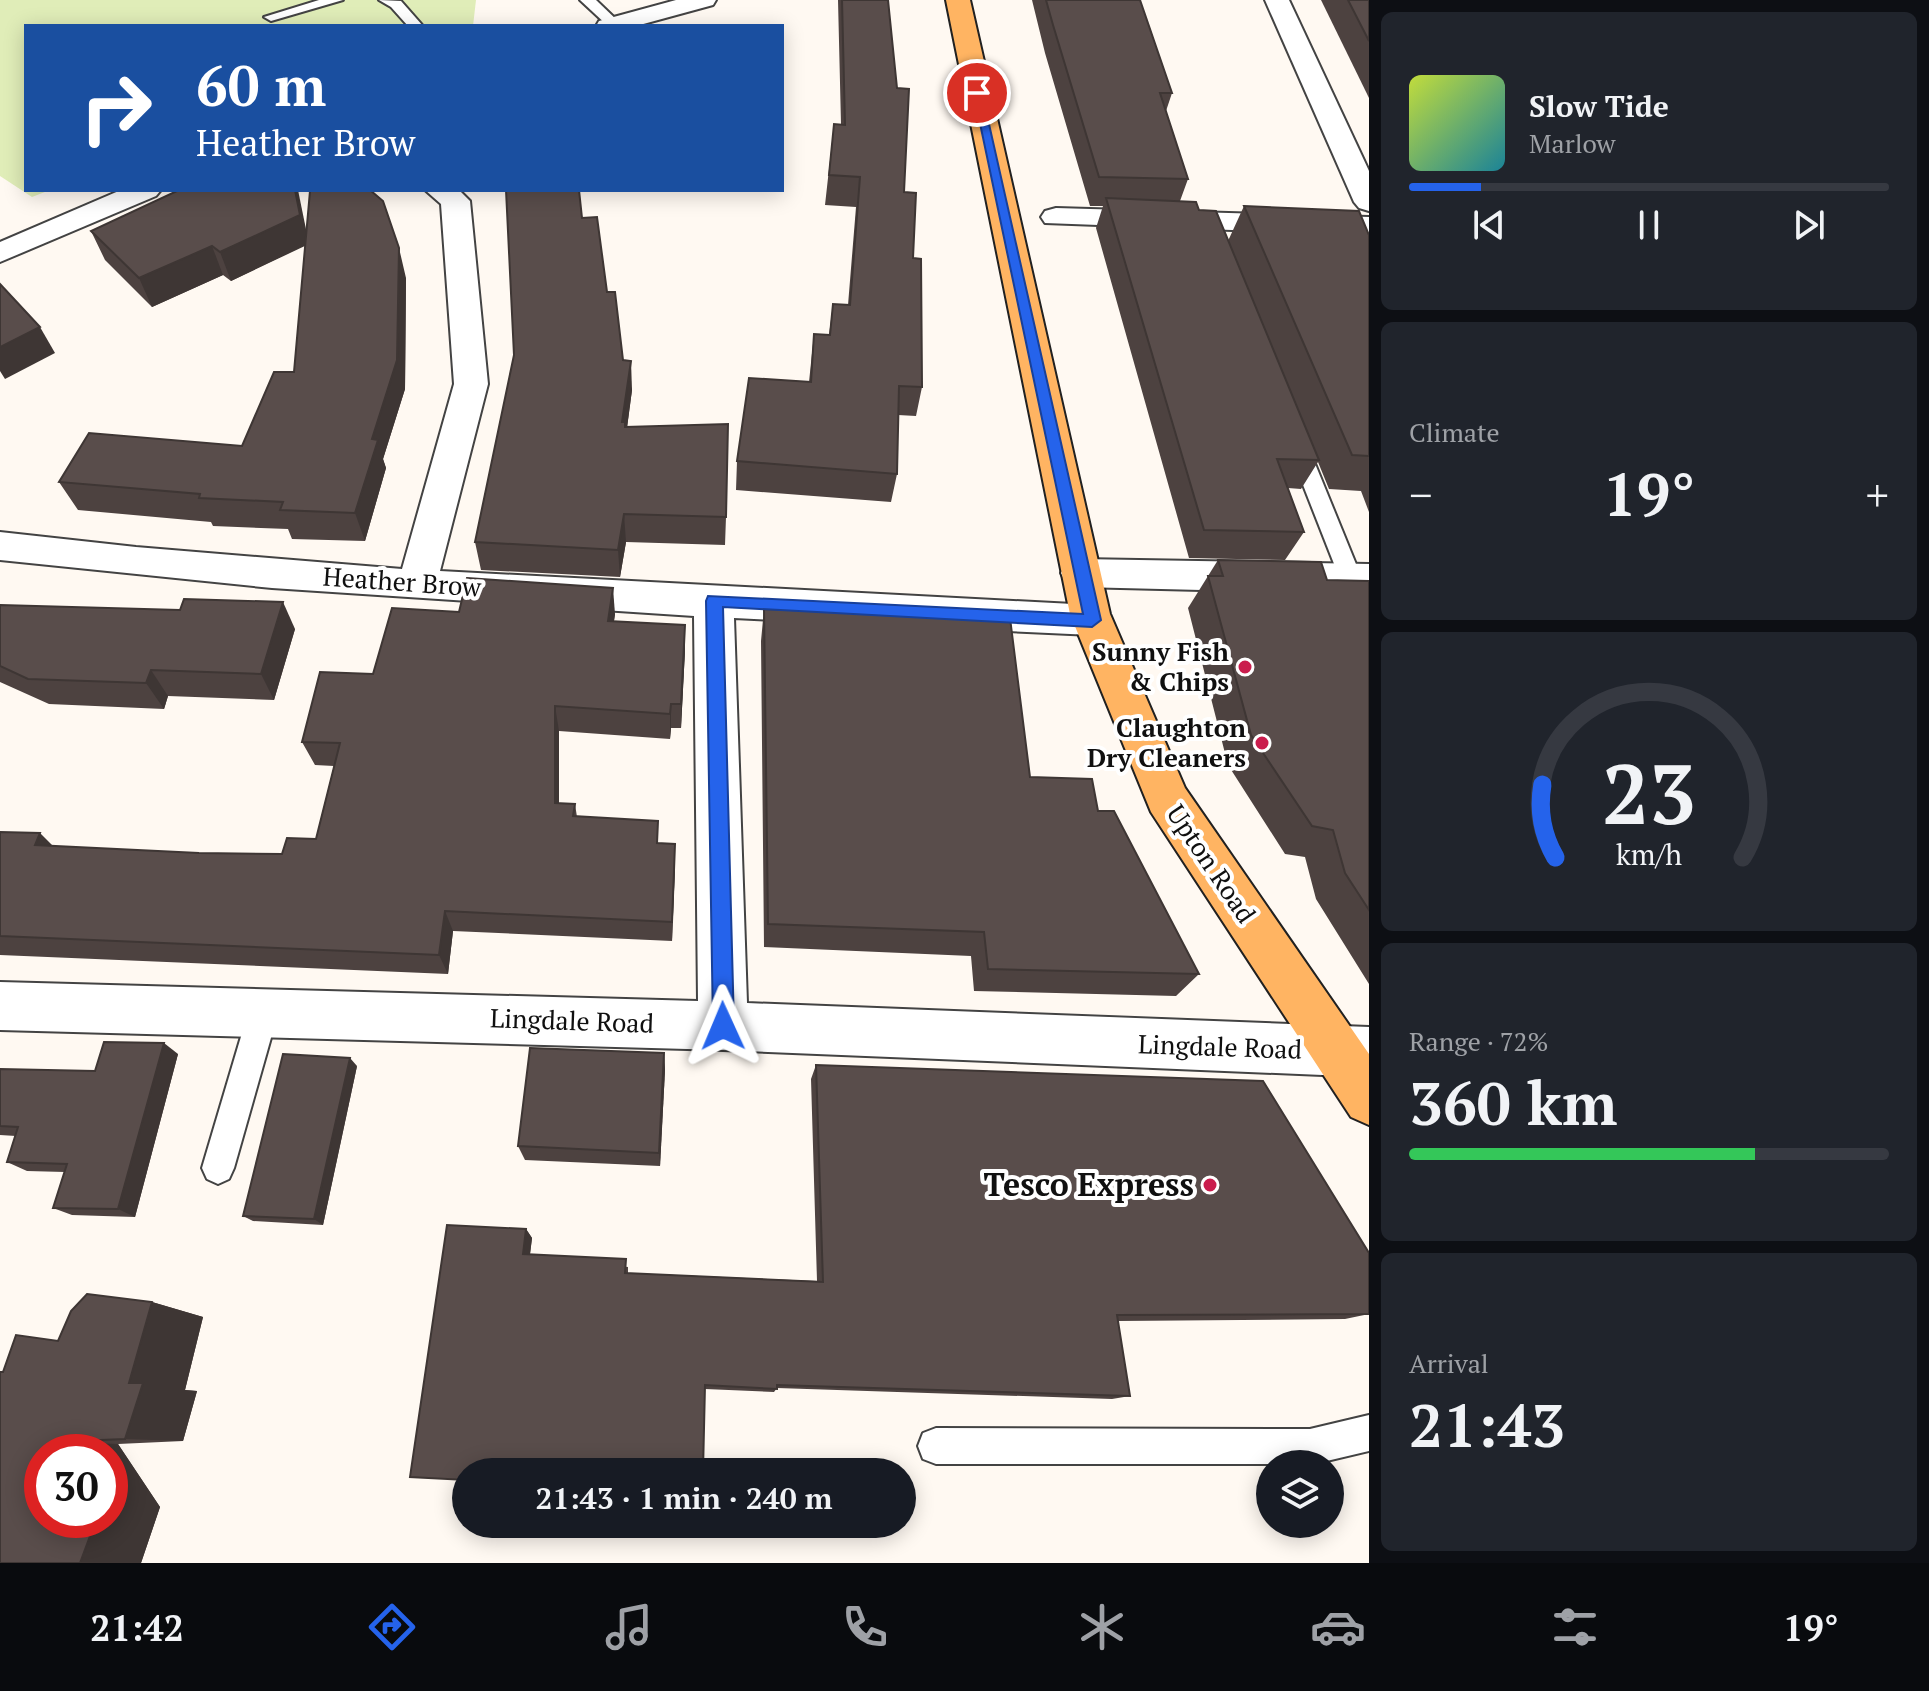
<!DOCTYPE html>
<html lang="en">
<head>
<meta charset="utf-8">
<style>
  :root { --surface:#171b24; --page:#20242c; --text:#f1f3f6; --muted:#9ea1a6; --line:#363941; --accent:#2563eb }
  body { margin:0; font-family:"PT Serif",serif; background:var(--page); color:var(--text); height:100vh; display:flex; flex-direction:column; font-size:30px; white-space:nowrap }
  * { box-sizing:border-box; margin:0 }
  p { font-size:26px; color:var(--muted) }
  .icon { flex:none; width:44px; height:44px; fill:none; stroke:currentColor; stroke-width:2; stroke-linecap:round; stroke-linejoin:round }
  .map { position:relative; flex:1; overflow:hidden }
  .side { display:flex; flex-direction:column; gap:12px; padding:12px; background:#0d0f14; width:560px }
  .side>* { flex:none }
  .hud { position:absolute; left:24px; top:24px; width:760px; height:168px; border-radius:0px; box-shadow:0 4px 20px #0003; background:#1a4fa0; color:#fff; overflow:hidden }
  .tools { position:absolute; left:1256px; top:1450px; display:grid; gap:16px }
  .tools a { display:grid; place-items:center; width:88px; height:88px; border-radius:50%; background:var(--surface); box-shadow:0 4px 20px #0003; font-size:40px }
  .speed { position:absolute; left:24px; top:1434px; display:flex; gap:16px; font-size:40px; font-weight:700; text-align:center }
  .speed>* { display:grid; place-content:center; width:104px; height:104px; border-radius:50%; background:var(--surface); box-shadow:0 4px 20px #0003; line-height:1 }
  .speed .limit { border:12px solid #d22; background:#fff; color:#111 }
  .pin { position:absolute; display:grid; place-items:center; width:68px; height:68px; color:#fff; margin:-34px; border:4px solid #fff; border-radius:50%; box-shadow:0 2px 8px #0007 }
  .me { position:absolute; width:88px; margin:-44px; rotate:359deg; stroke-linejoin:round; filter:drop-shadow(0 0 6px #0008) }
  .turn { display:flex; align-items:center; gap:28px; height:168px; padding:0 40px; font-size:36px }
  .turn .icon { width:104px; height:104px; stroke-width:2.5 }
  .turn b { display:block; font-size:56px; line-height:68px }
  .big { font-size:60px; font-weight:600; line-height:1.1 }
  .side .card { flex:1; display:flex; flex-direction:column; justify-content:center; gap:12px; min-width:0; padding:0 28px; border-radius:12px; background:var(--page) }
  .side .dial { align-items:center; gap:0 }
  .dial svg { height:208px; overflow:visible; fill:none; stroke:var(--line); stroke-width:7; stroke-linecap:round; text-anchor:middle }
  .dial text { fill:var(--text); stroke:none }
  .song { display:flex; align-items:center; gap:24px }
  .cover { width:96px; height:96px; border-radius:12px; background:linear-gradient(135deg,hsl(70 70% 55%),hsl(190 70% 35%)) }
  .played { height:8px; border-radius:4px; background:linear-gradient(90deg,var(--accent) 15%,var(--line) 15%) }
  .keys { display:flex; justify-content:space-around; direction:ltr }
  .heat { display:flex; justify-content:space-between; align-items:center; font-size:44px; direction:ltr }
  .charge { height:12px; border-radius:6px; background:linear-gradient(90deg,#34c759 72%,var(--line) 0) }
  .trip { position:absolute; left:452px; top:1458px; width:464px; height:80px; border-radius:40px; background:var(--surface); box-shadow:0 4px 20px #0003; font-weight:600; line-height:80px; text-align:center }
  .tabs { display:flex; height:128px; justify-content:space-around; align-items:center; background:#090b0e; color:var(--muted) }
  .tabs .icon { width:56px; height:56px }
  .tabs .on { color:var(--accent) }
  .tabs b { font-size:36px; color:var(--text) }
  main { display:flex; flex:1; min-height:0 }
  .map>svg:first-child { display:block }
</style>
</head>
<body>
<main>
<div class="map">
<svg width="1369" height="1563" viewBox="0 0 1369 1563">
  <rect width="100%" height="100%" fill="#fff9f2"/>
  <polygon fill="#e0edb8" points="0,0 476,0 473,26 26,26 26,190 50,190 32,197 0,176"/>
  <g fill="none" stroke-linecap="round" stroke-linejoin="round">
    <g stroke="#434343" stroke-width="4">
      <g id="service">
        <polygon points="319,0 343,0 271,21 264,17"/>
        <polygon points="379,0 401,1 423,26 408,26 391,7"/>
        <polygon points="580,0 596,0 621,24 608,26"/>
        <polygon points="1297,437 1304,439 1307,444 1362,579 1359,585 1351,588 1343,585 1340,579 1287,444 1290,439"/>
        <polygon points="263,999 273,1003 278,1013 234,1168 229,1179 218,1184 207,1179 202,1168 248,1013 253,1003"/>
        <polygon points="1369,1415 1369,1451 1314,1464 936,1464 923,1459 918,1446 923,1433 936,1428 1310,1429"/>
      </g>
    </g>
    <g stroke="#434343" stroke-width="4">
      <g id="minor">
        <polygon points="1265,0 1289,0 1369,171 1369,211 1359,208 1354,202"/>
        <polygon points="425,190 459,190 470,201 488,384 440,571 1092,605 1106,609 1112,620 1106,631 1092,635 734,618 747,1003 1369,1027 1369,1077 723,1050 0,1030 0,982 698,1001 694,616 272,588 0,560 0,532 136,547 402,569 454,384 441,204"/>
        <polygon points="1056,208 1369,217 1369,235 1045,223 1041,217 1045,211"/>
        <polygon points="1080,559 1369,564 1369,594 1080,587 1066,583 1061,573 1066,563"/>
      </g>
    </g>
    <g stroke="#434343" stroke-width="4">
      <g id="tertiary">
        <polygon points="676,0 716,0 713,5 636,26 596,26 599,21"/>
        <polygon points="121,190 161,190 156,196 0,262 0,242"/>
      </g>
    </g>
    <g stroke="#212121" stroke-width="4">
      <polygon id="primary" points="946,0 970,0 1110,614 1185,788 1369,1054 1369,1125 1351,1117 1151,812 1070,614"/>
    </g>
    <use href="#service" fill="#fff" fill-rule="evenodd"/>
    <use href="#minor" fill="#fff" fill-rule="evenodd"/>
    <use href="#tertiary" fill="#fff" fill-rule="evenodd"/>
    <use href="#primary" fill="#ffb462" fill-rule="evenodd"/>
  </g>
  <g fill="#4d4240">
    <polygon points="838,0 888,0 904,192 913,258 922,387 916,416 898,415 897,474 891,502 736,490 737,461 809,382 814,334 829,335 833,304 848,305 856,207 825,205 834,124 841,124"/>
    <polygon points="1032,0 1140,0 1172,93 1166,111 1188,179 1180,201 1199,210 1228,241 1244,206 1369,235 1369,512 1361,491 1329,489 1318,462 1301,489 1288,488 1304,532 1285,560 1189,558 1096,228 1103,206 1090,206 1045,53"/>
    <polygon points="1321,0 1369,0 1369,98"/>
    <polygon points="582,218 607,292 623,360 632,390 627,427 726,517 725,545 626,542 620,577 481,570 475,542"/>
    <polygon points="91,231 306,231 406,278 405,389 383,459 386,468 365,541 292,539 288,529 213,526 211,522 78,510 59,482 242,446 294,372 305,245 231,281 223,275 152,307 105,260"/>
    <polygon points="1218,560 1327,580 1369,581 1369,984 1316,899 1305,857 1285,854 1228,765 1188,608"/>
    <polygon points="0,605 295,629 274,700 168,696 164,709 49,704 0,682"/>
    <polygon points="764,609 1030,777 1098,811 1199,974 1176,996 974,991 971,956 764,947 761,641"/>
    <polygon points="459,612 615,614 614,621 685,650 681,728 671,728 670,739 559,731 559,803 575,804 577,817 659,843 675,866 672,941 453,931 448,974 0,955 0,832 52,846 199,853 282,854 316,839 334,766 315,765 302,742 373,674"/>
    <polygon points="664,1053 665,1070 660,1166 525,1160 518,1146"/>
    <polygon points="178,1054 135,1217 72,1215 53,1208 65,1172 27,1171 7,1162 16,1136 0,1135 0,1069 95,1071"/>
    <polygon points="816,1065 1369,1253 1369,1314 1345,1319 1118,1321 1130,1396 1112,1399 777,1388 774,1392 705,1389 466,1472 526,1229 532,1238 530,1254 628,1267 628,1273 817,1281 811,1079"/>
    <polygon points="357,1066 323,1225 253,1221 243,1216"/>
    <polygon points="152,1302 203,1317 185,1390 197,1391 183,1441 118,1444 160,1507 141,1563 3,1372 58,1341"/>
  </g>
  <g fill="#3e3634">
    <polygon points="295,190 298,190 309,244 231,281 220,252"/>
    <polygon points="212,246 223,275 152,307 139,278"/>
    <polygon points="399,248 406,278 405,389 383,459 386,468 365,541 355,513 372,439"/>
    <polygon points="40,327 55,353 5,379 0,371 0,347"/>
    <polygon points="631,361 632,390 626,436 622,422"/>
    <polygon points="624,514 626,542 620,577 618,550"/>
    <polygon points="613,588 615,614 610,646 608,621"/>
    <polygon points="283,602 295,629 274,700 261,674"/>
    <polygon points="685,625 685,650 681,728 681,704"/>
    <polygon points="151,670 168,696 164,709 146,683"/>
    <polygon points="671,704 671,728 670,739 670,714"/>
    <polygon points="555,706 559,731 559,826 555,803"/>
    <polygon points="40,833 62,855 35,845"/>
    <polygon points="675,844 675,866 672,941 672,922"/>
    <polygon points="445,911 453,931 448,974 439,955"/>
    <polygon points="164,1043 178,1054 135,1217 118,1209"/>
    <polygon points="664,1053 665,1070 660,1166 659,1153"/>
    <polygon points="350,1058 357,1066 323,1225 314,1219"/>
    <polygon points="526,1229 532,1238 529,1262 523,1254"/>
    <polygon points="152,1302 203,1317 185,1390 197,1391 183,1441 125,1439 129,1383"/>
    <polygon points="53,1442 118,1444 160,1507 141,1563 80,1563 96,1520 110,1520 110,1452 59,1452"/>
  </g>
  <g fill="#594d4b" stroke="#3e3634" stroke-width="2">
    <polygon points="842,0 888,0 897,88 909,89 904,192 916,193 913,258 921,259 922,387 899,386 897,474 737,461 749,378 811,382 814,334 830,335 833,304 850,305 860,177 829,175 834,124 845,125"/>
    <polygon points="1046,0 1140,0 1172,93 1160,93 1188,179 1099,177 1053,25"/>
    <polygon points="1348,0 1369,0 1369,41"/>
    <polygon points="179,190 295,190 300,215 220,252 212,246 139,278 91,231"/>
    <polygon points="326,190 370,190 383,201 399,248 397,360 372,439 378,440 355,513 280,510 283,502 199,498 200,494 59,482 89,433 242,446 274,372 294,372 310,191"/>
    <polygon points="506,190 579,190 582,218 597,217 607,292 615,292 623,360 631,361 622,422 625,422 625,427 728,424 726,517 624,514 618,550 475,542 514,355"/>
    <polygon points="1106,198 1196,202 1199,210 1216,211 1319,460 1277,459 1304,532 1204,530"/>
    <polygon points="1244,206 1359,211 1369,235 1369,456 1352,455"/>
    <polygon points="0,284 40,327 0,347"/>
    <polygon points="1218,560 1321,562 1327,580 1369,581 1369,910 1345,873 1333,830 1312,826 1251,735 1208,576 1223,576"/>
    <polygon points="467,578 613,588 608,621 685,625 681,704 671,704 670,714 555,706 555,803 575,804 573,816 658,821 657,843 675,844 672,922 445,911 439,955 0,936 0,832 40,833 35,845 199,853 282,854 287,838 316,839 340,743 302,742 320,672 373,674 392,608 459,612"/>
    <polygon points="184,599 283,602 261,674 151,670 146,683 28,679 0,666 0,605 180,610"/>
    <polygon points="764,609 1010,618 1030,777 1092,779 1098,811 1114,811 1199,974 988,969 984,932 768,924"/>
    <polygon points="104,1042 164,1043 118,1209 53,1208 67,1164 7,1162 18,1127 0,1126 0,1069 95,1071"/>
    <polygon points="530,1048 664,1053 659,1153 518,1146"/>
    <polygon points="283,1054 350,1058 314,1219 243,1216"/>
    <polygon points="816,1065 1263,1081 1369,1253 1369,1314 1117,1315 1130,1396 777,1385 777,1389 705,1385 703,1472 466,1472 466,1480 410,1477 447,1225 526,1229 523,1254 626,1259 625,1273 823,1282"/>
    <polygon points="87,1294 152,1302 129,1383 143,1383 125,1439 53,1442 59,1452 42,1452 42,1520 96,1520 80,1563 0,1563 0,1372 3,1372 16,1335 58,1341 71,1311"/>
  </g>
  <polygon fill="#2563eb" stroke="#184099" stroke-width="2" points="973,90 982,93 1101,620 1092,627 723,607 734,1026 731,1033 723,1036 716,1033 713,1026 706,601 708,596 1083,614"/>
  <g fill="#ca1d4d" stroke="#fff" stroke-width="3">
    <circle cx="1245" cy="667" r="8"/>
    <circle cx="1262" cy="743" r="8"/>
    <circle cx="1210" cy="1185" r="8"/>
  </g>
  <g text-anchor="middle" stroke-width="8" stroke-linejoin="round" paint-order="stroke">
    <g font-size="26" fill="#101010" stroke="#fff">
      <text transform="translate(402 582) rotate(4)" y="9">Heather Brow</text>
      <text transform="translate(1211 864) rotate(56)" y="9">Upton Road</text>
      <text transform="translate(572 1021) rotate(2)" y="9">Lingdale Road</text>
      <text transform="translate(1220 1047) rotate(2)" y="9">Lingdale Road</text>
    </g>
    <g font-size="26" font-weight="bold" fill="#101010" stroke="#fff" text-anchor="end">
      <text x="1229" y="661">Sunny Fish<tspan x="1229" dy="30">&amp; Chips</tspan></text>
      <text x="1246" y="737">Claughton<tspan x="1246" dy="30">Dry Cleaners</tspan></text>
    </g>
    <g font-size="32" font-weight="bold" fill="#101010" stroke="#fff" text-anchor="end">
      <text x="1194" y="1196">Tesco Express</text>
    </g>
  </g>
</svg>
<div class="tools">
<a><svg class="icon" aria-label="layers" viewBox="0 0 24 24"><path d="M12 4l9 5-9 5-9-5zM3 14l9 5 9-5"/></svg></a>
</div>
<div class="speed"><div class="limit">30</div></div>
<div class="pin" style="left:977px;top:93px;background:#d93025"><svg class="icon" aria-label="arrive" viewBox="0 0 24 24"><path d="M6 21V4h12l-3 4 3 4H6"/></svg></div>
<svg class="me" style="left:723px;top:1026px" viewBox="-20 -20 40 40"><path d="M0-17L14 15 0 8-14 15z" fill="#2563eb" stroke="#fff" stroke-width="4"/></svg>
<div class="trip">21:43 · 1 min · 240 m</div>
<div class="hud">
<div class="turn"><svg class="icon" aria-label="right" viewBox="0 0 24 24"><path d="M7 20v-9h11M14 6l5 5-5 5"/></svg><div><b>60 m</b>Heather Brow</div></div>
</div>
</div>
<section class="side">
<div class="card">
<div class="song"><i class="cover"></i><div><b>Slow Tide</b><p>Marlow</p></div></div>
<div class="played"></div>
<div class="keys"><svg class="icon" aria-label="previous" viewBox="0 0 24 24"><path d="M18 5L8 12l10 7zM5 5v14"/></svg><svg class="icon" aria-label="pause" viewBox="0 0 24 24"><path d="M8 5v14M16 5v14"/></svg><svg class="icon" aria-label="next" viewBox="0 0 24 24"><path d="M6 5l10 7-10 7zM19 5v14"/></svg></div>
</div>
<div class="card"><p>Climate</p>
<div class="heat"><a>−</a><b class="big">19°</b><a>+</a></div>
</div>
<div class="card dial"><svg viewBox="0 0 100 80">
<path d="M14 69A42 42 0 1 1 86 69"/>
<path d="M14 69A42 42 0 0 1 9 41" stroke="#2563eb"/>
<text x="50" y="56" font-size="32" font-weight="700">23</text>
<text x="50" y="72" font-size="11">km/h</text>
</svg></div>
<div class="card"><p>Range · 72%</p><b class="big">360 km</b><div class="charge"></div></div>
<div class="card"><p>Arrival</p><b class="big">21:43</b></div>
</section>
</main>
<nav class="tabs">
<b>21:42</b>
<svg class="icon on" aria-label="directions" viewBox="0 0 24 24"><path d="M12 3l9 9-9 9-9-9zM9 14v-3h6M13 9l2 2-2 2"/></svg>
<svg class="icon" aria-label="music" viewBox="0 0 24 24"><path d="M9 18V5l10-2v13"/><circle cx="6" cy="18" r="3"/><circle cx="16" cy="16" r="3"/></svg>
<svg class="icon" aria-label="phone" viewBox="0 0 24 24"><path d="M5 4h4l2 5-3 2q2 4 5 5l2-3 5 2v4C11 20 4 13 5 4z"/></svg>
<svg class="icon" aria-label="climate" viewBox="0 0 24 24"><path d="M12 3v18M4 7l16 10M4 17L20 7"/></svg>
<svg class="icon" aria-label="car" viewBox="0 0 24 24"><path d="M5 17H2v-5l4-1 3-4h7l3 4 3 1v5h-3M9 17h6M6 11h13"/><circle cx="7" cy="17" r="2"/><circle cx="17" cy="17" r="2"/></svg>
<svg class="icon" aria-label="filters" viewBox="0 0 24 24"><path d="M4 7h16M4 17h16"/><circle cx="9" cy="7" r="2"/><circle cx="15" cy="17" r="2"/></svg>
<b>19°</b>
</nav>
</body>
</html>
